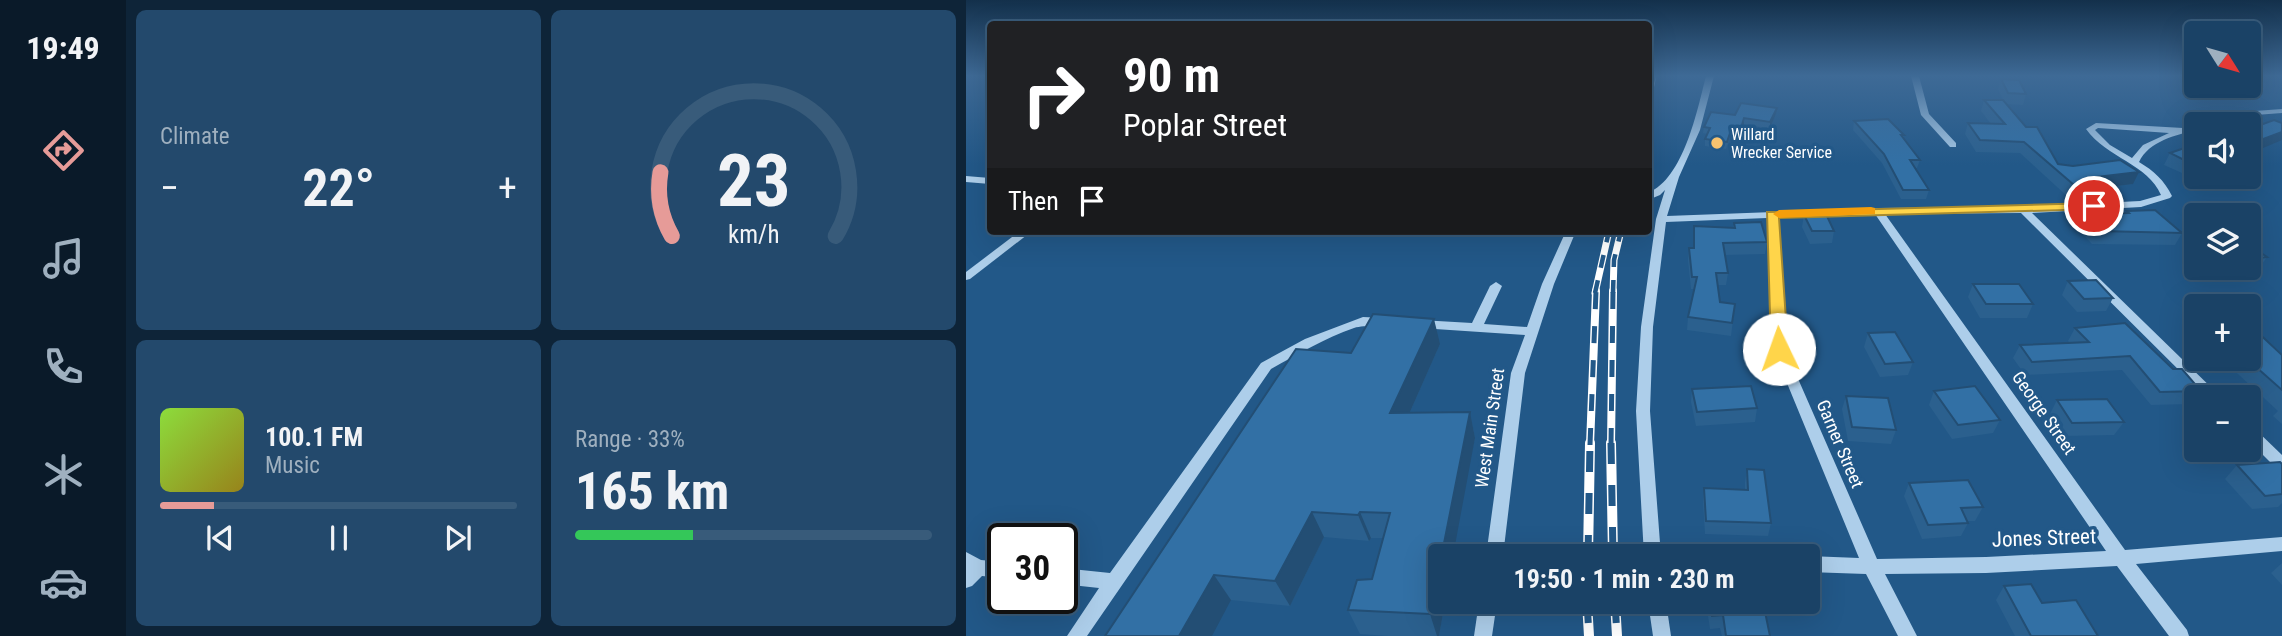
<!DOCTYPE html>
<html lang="en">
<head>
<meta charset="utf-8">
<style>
  :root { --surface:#1a4266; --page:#23496c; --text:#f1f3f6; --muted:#9fb0bf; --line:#385b7a; --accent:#e69b98 }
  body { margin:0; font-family:"Roboto Condensed",sans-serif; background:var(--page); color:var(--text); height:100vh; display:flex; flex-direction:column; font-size:26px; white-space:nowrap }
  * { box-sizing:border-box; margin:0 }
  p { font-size:23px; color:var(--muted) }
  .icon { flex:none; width:38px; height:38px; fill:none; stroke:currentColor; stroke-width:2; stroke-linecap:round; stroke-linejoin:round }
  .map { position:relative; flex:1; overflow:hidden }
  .drawer { display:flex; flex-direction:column; gap:10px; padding:10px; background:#0e2438; width:840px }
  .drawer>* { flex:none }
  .banner { position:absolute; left:21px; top:21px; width:665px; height:214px; border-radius:7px; box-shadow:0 7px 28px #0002,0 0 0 2px var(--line); background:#202124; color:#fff; overflow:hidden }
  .needle { width:46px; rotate:127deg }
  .fabs { position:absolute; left:1218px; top:21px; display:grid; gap:14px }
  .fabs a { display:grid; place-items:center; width:77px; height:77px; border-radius:7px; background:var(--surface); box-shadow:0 7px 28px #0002,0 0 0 2px var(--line); font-size:35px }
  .speed { position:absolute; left:21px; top:523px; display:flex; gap:14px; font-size:35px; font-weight:700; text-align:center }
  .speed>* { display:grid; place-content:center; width:91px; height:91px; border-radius:50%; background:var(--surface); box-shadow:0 7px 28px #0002,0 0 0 2px var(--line); line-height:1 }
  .speed .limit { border:4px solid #111; border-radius:10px; background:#fff; color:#111 }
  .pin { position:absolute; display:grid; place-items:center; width:60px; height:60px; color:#fff; margin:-30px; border:4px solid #fff; border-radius:50%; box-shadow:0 2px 7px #0007 }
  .me { position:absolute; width:77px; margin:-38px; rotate:357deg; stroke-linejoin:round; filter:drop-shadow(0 0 5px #0008) }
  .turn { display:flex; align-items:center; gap:24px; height:147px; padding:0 21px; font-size:32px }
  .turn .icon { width:91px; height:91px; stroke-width:2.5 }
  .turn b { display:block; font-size:49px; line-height:60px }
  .then { display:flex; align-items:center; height:66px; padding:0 21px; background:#0003; gap:14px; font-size:26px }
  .big { font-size:52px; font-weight:700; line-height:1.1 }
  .drawer .widget { flex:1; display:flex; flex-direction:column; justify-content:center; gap:10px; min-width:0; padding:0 24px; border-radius:10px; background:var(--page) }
  .drawer .dial { align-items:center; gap:0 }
  .dial svg { height:182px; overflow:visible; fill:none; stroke:var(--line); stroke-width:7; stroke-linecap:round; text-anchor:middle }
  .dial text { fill:var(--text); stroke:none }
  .song { display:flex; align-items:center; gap:21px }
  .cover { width:84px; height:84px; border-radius:10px; background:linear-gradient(135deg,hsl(90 70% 55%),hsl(50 70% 35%)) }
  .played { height:7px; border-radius:4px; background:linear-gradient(90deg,var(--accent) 15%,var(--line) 15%) }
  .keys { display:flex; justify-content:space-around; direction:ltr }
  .heat { display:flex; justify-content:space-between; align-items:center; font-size:38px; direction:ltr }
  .charge { height:10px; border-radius:5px; background:linear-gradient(90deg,#34c759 33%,var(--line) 0) }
  .drawer .tiles { flex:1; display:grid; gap:10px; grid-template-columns:repeat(2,1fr) }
  .trip { position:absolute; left:462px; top:544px; width:392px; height:70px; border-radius:7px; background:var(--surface); box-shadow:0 7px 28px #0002,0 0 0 2px var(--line); font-weight:700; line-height:70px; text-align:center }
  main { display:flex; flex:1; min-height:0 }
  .tabs { display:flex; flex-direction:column; width:126px; justify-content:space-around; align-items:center; background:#0a1a29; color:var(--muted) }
  .tabs .icon { width:49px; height:49px }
  .tabs .on { color:var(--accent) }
  .tabs b { font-size:32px; color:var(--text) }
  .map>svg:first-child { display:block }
</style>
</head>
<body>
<main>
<nav class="tabs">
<b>19:49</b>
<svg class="icon on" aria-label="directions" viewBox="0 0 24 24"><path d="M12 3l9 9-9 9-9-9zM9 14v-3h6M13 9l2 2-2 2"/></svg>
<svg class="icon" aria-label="music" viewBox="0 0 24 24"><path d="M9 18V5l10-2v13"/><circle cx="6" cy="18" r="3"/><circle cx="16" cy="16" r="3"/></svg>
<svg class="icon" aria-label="phone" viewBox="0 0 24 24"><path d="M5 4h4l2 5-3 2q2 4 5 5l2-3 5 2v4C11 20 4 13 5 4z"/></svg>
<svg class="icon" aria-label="climate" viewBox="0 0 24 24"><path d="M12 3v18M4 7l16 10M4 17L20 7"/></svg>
<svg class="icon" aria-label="car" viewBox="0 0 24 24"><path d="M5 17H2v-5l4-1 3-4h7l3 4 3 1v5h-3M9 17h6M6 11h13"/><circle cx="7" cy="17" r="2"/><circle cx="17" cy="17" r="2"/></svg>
</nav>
<section class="drawer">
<div class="tiles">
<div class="widget"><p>Climate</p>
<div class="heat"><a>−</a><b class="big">22°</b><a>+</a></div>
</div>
<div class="widget dial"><svg viewBox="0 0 100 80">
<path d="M14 69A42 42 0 1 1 86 69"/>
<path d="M14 69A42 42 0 0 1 9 41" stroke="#e69b98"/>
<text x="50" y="56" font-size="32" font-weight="700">23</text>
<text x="50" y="72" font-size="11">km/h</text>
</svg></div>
<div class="widget">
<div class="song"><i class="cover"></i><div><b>100.1 FM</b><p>Music</p></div></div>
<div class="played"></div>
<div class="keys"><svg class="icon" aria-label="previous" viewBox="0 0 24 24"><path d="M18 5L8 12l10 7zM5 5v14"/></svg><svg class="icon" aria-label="pause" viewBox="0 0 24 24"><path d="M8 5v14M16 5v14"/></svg><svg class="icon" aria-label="next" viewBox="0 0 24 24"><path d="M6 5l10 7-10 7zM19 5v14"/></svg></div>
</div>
<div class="widget"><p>Range · 33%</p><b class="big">165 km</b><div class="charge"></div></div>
</div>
</section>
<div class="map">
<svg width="1316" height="636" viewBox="0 0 1316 636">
  <rect width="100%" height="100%" fill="#225888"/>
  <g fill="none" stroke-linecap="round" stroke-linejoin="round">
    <g fill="#adceea" fill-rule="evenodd">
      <path d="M740,76H748L734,130L713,177L701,216L912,208L1058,207L1174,201L1195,195C1182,164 1141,158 1120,129L1130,123L1217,128L1230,126V130C1210,135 1183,141 1173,162C1188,171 1198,180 1206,196L1204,198L1175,207L1066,213L1255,397H1240L1055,213L919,214L1159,550L1316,537V551L1170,564L1221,630L1223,636H1203L1151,566L1020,573L919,574L951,636H932L900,574L842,572V556L893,558L807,349L801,218L700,222L687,327L684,411L695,556H678L670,411L675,327L690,219L699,190L694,195L682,200V193C718,178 731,111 740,76ZM1132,128L1203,133L1177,145L1166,158L1144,145L1129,130ZM909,214L1140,551L1020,557L911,559L819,349L811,218Z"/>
      <polygon points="945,76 953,76 963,114 990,143 990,147 984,147 955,115"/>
      <polygon points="1316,109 1316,113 1276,116 1252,124 1240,124 1275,112"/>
      <polygon points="0,176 24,178 24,184 0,182"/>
      <polygon points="54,231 66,231 4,279 0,280 0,272"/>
      <polygon points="600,231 610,231 588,284 559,373 537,556 520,556 545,373 559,335 454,328 448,324 454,320 506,323 524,286 530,282 536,286 518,324 561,327 576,284"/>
      <path d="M397,317L418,318L424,322C416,329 400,324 388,328C359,338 332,354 305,369L121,636H101L133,588L96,584V568L144,573L295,363L339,339Z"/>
      <polygon points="1283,427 1288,428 1316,455 1316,471 1311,469 1283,441"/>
      <polygon points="0,552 15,560 37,562 37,578 16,576 6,586 0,588"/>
      <polygon points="513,602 531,602 526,636 508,636"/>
      <polygon points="682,602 700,602 705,636 687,636"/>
    </g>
    <g stroke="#fff" stroke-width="5">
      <polyline id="rail-far3" points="682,102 688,76"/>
    </g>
    <g stroke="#fff" stroke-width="7">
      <g id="rail-far2">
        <polyline points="629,293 643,231"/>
        <polyline points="647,293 648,260 655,231"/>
      </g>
    </g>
    <g stroke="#fff" stroke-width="8">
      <g id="rail-far1">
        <polyline points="624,445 630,291"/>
        <polyline points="645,445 647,291"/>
      </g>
    </g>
    <g stroke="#fff" stroke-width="10">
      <g id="rail">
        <polyline points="645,443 647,556"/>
        <polyline points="622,556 624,443"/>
        <polyline points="621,602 623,636"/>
        <polyline points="649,602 651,636"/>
      </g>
    </g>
    <use href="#rail-far3" stroke="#225888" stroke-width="3.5" stroke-dasharray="10" stroke-linecap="butt"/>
    <use href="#rail-far2" stroke="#225888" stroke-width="4.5" stroke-dasharray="13" stroke-linecap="butt"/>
    <use href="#rail-far1" stroke="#225888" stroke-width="5" stroke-dasharray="17" stroke-linecap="butt"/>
    <use href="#rail" stroke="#225888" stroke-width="7" stroke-dasharray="21" stroke-linecap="butt"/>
  </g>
  <g fill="#2b608e">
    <polygon points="1035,79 1060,94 1057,105 1040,104 1092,164 1167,184 1126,189 1123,196 1102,197 1054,153 1010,152 999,134 1002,123 1025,124 1015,111 1018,100 1037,100 1032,89"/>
    <polygon points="810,114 804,128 778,125 773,138 764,137 760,149 739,146 739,139 741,134 737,133 738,127 769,115"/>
    <polygon points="888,121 938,135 937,138 954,160 951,168 949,168 963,190 960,199 935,199 916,163 887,130"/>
    <polygon points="1230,144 1230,168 1216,173 1198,165 1204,153"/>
    <polygon points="1161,211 1216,233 1209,245 1126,244 1109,226 1115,214 1160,213"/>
    <polygon points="838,215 868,231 866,243 844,244 836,227"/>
    <polygon points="768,223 801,242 799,254 759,255 762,273 760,285 752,285 754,302 769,304 765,336 721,330 722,317 728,289 725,289 722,260 723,248 727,248 767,228"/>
    <polygon points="1283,245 1301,257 1292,270 1259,273 1251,268 1283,268"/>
    <polygon points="1102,281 1147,298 1140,311 1111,312 1096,295"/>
    <polygon points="1007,284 1067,304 1061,318 1014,318 1002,297"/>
    <polygon points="1109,328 1207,369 1235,391 1225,404 1185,405 1156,370 1059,375 1047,358 1054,345 1104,343 1102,341"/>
    <polygon points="902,333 947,362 942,375 914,377 898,347"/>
    <polygon points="1230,333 1230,347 1225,341"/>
    <polygon points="474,344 444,412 504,412 509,438 474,602 479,602 473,636 422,636 394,634 382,610 406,579 417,538 405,538 403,541 358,537 324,606 265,600 139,636"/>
    <polygon points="1316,355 1316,424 1307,416 1312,411 1259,362 1244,362 1241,359 1283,359"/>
    <polygon points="726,389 791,408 789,422 730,426 725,402"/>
    <polygon points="968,391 1034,420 1027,433 986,439 963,405"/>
    <polygon points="880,396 930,430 925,444 882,441 876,409"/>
    <polygon points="1091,400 1158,422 1148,435 1098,436 1084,414"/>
    <polygon points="1316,464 1316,503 1312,507 1286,509 1259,479 1271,465"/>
    <polygon points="781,469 805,523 802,536 739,534 737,501 738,488 779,490 779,482"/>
    <polygon points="943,483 1017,507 1009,521 1001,521 1002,523 995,536 956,539 938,496"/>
    <polygon points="1316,563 1316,585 1305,573"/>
    <polygon points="1038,586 1076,603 1132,636 1049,636 1030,600"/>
    <polygon points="740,602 797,602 804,636 756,636 754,628 744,629"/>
  </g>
  <g fill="#234e74">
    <polygon points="811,108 810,114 804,128 804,122"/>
    <polygon points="778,118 778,125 773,138 774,131"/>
    <polygon points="1316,132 1316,140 1283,154 1283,147 1284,144"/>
    <polygon points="1230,159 1230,168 1216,173 1222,162"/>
    <polygon points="1173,172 1167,184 1126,189 1129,184 1122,178"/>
    <polygon points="468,319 474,344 432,439 424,413"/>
    <polygon points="504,412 509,438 487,556 475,556"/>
    <polygon points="346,512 358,537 324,606 309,581"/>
    <polygon points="394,512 405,538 403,541 392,515"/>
    <polygon points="474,561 474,602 479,602 473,636 471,636 464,614"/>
    <polygon points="248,575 265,600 246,636 213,636"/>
  </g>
  <g fill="#3270a5" stroke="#234e74" stroke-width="2">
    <polygon points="1035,79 1053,80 1060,94 1042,93"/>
    <polygon points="1018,100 1037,100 1060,127 1071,127 1092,164 1107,166 1154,160 1173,172 1122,178 1129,184 1108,185 1058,142 1014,140 1002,123 1039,124"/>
    <polygon points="775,103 811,108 804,122 778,118 774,131 765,130 761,142 739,139 744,128 738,127 745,112 769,115"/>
    <polygon points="922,119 938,135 935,135 954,160 944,160 963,190 937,190 918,154 888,121"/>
    <polygon points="1308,120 1316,123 1316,132 1284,144 1283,144 1283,129"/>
    <polygon points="1230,144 1230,159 1222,162 1204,153"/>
    <polygon points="1189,210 1216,233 1132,231 1115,214 1163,213 1161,211"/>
    <polygon points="860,214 868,231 846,231 838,215"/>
    <polygon points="795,222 801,242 757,243 762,273 750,273 754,302 769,304 766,323 722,317 731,277 726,277 723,248 728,248 728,226 769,228 768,223"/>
    <polygon points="1283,245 1301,257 1283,259"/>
    <polygon points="1130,280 1147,298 1118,299 1102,281"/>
    <polygon points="1007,284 1053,284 1067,304 1020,304"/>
    <polygon points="407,314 468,319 424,413 504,412 464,614 382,610 391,580 406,579 424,513 394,512 392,515 346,512 309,581 248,575 213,636 139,636 330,349 385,353"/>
    <polygon points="1159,323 1207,369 1216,369 1235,391 1194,392 1164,356 1066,362 1054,345 1123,342 1109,328"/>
    <polygon points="1283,327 1286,327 1316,355 1316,390 1281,359 1283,359"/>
    <polygon points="929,332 947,362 919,364 902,333"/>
    <polygon points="785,386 791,408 731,412 726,389"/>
    <polygon points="1009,386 1034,420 992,425 968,391"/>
    <polygon points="880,396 922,398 930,430 886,427"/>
    <polygon points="1141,399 1158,422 1106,423 1091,400"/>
    <polygon points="1314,462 1316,464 1316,494 1299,496 1271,465"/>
    <polygon points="781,469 798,470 805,523 740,521 738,488 782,490"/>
    <polygon points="1002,480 1017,507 995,508 1002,523 962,525 943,483"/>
    <polygon points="1065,584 1076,603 1110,600 1132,636 1065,636 1038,586"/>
    <polygon points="744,602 797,602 804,636 760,636 757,615 746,616"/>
  </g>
  <linearGradient id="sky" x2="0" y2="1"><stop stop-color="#13304b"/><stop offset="0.46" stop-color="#3e6a96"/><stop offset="1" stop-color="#3e6a96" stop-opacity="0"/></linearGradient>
  <rect width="1316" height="165" fill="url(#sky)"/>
  <polygon fill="#ffd54a" stroke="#a68a30" stroke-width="2" points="1128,203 1133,204 1133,209 813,218 822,349 813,355 805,349 801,212"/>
  <polygon fill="#f59e0b" points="905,207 909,208 909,214 813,218 807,214 813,210"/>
  <circle fill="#f6c26f" stroke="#225888" stroke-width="2.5" cx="751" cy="143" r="7"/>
  <g text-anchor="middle" stroke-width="7" stroke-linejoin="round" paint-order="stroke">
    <g font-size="16" fill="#fff" stroke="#225888" text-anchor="start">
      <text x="765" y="140">Willard<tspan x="765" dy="18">Wrecker Service</tspan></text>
    </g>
    <g font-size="18" fill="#fff" stroke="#225888">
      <text transform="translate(1078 413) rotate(55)" y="6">George Street</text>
      <text transform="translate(524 428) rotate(-82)" y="6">West Main Street</text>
      <text transform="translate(874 444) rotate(67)" y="6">Garner Street</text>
    </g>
    <g font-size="21" fill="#fff" stroke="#225888">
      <text transform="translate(1078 538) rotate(-2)" y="7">Jones Street</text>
    </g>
  </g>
</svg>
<div class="fabs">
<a><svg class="needle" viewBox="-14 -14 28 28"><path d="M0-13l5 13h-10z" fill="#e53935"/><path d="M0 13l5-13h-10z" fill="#9fb0bf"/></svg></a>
<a><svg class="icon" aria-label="sound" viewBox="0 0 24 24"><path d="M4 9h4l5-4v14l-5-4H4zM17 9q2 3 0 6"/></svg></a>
<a><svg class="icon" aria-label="layers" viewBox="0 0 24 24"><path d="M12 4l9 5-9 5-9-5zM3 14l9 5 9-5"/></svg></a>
<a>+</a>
<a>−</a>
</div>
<div class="speed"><div class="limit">30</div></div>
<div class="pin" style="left:1128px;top:206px;background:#d93025"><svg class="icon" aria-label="arrive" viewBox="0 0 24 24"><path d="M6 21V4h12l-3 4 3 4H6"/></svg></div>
<svg class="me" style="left:813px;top:349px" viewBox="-20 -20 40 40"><circle r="19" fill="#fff"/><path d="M0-13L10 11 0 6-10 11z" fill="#ffd54a"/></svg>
<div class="trip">19:50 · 1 min · 230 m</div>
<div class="banner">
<div class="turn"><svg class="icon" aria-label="right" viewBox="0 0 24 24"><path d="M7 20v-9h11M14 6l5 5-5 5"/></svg><div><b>90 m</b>Poplar Street</div></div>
<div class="then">Then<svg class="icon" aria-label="arrive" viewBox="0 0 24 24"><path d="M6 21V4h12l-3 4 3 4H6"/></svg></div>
</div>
</div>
</main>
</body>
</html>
